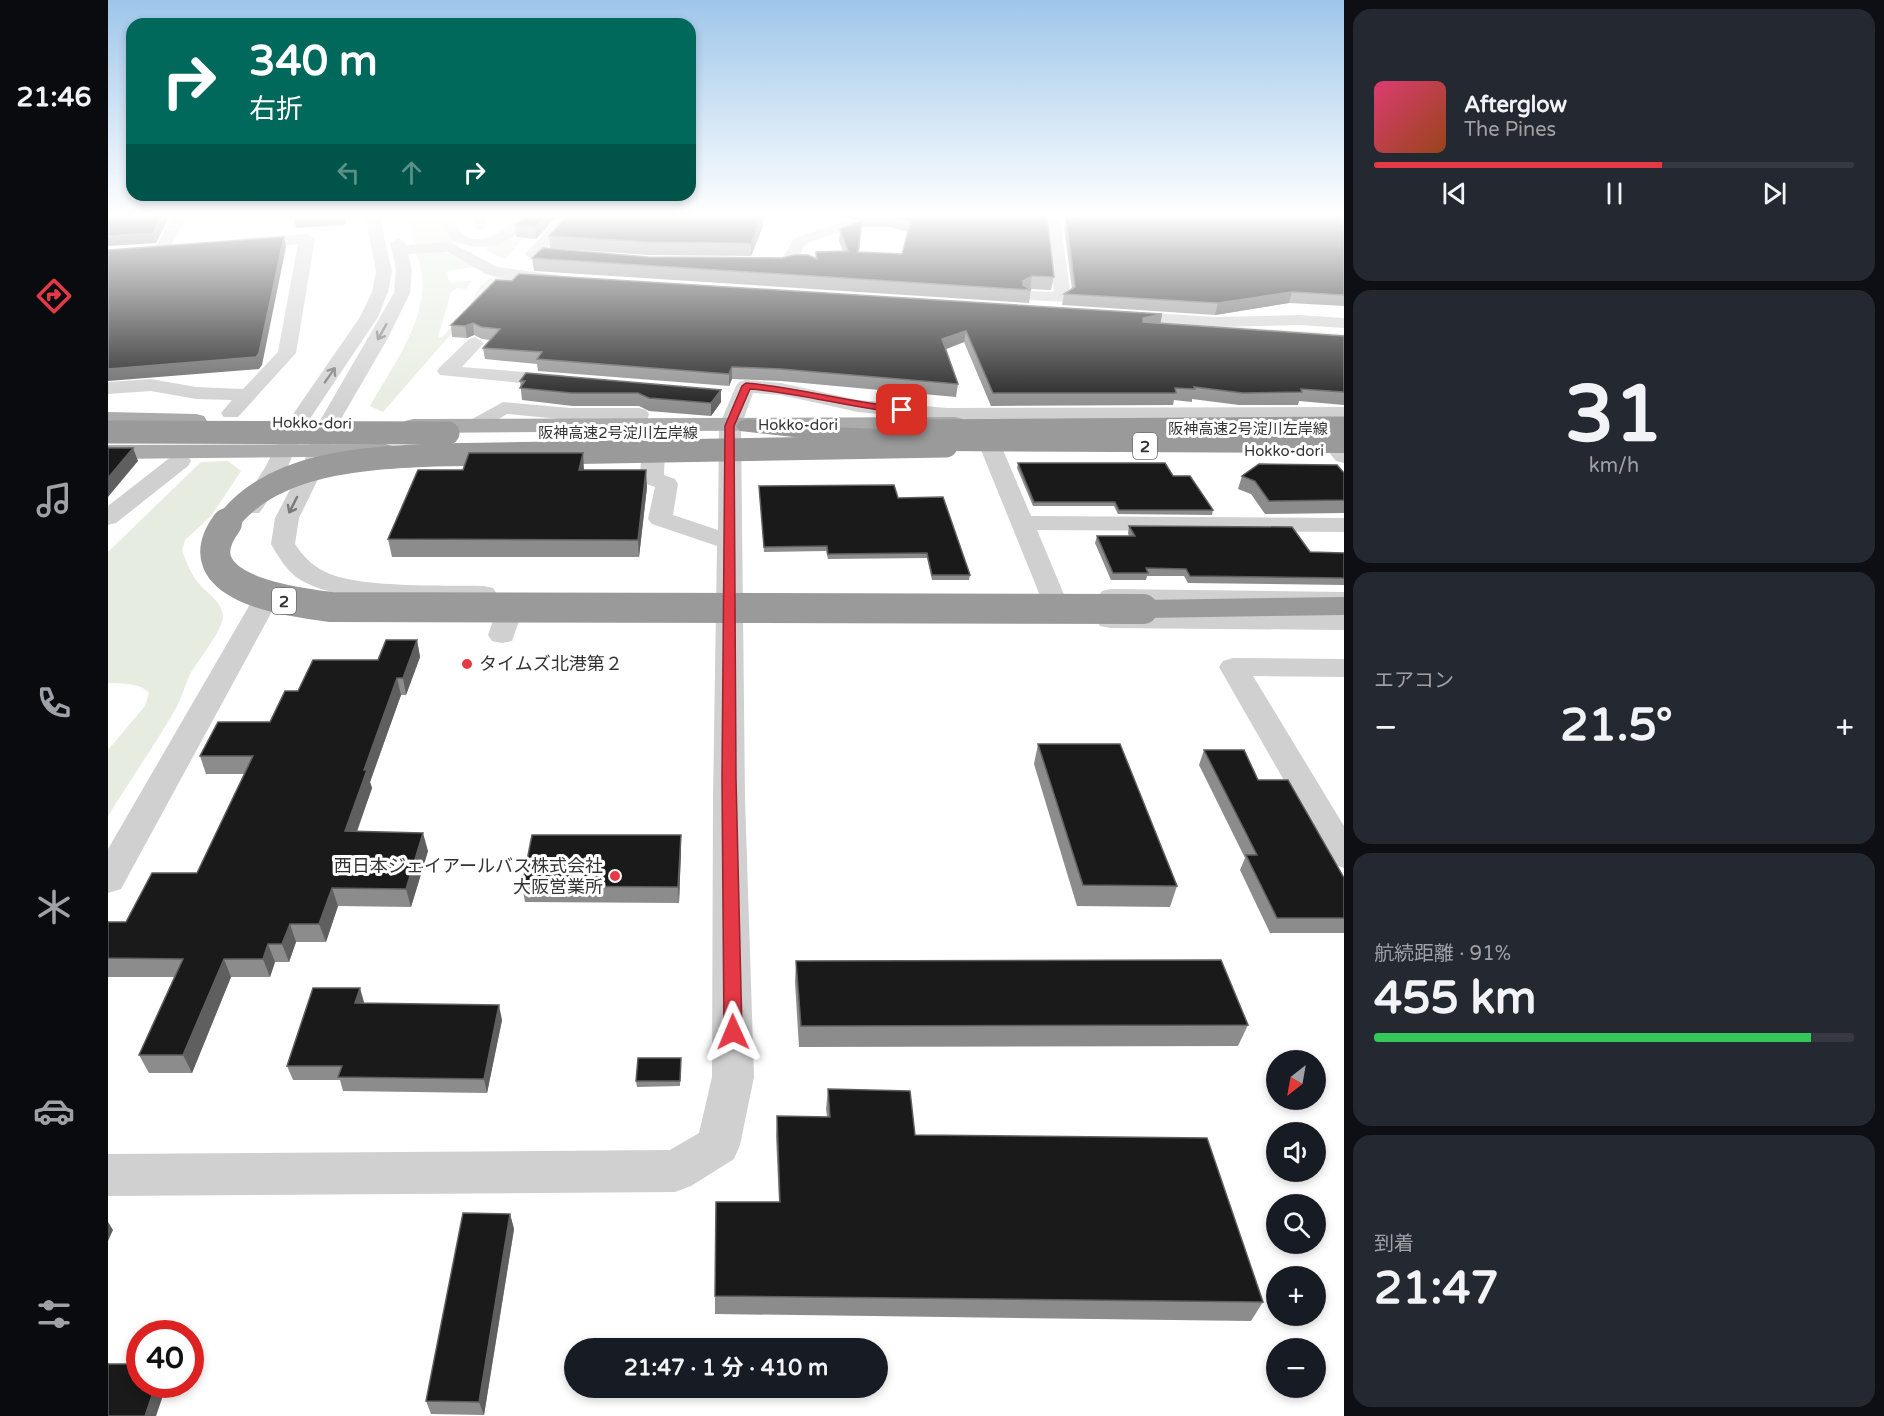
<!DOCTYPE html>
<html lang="ja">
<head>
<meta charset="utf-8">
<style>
  :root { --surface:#171b24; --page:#242831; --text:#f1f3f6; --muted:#9ea1a6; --line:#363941; --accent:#e63946 }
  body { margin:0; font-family:"Varela Round","Noto Sans JP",sans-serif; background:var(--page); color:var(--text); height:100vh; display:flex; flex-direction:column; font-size:22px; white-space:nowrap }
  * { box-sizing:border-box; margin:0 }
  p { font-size:20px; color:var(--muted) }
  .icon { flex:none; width:33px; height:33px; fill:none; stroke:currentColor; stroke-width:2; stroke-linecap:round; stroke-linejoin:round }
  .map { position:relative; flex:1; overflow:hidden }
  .panel { display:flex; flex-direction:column; gap:9px; padding:9px; background:#0d0f14; width:540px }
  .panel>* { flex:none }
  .top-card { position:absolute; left:18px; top:18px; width:570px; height:183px; border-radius:18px; box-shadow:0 3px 9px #0003; background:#00695c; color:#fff; overflow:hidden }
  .needle { width:39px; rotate:211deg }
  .buttons { position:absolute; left:1158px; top:1050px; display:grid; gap:12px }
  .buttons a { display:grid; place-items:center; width:60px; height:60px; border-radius:50%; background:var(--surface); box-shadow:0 3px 9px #0003; font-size:30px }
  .speed { position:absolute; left:18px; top:1320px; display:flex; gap:12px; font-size:30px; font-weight:700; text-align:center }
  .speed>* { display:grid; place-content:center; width:78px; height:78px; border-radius:50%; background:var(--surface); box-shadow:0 3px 9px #0003; line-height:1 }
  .speed .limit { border:9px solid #d22; background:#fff; color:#111 }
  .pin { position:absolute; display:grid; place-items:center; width:51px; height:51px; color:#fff; margin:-26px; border-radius:12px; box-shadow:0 3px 9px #0006 }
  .me { position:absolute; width:66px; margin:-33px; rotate:359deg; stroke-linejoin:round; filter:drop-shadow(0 0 4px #0008) }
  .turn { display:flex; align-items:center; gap:21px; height:126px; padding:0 24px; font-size:27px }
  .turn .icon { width:78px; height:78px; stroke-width:2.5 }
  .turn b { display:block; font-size:42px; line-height:51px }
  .lanes { display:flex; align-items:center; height:57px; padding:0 24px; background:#0003; justify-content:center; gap:30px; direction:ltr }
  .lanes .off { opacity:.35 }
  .big { font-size:45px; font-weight:700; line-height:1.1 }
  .panel .tile { flex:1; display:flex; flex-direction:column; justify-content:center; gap:9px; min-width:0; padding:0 21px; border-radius:18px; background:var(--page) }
  .panel .dial { align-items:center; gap:0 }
  .dial b { font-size:78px; line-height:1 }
  .song { display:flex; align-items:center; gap:18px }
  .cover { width:72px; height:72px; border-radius:9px; background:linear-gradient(135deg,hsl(340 70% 55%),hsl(20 70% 35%)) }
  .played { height:6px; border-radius:3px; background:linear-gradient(90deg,var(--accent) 60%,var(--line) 60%) }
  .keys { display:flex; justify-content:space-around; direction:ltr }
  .heat { display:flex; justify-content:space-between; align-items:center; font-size:33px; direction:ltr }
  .charge { height:9px; border-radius:4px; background:linear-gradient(90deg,#34c759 91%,var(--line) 0) }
  .trip { position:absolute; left:456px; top:1338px; width:324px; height:60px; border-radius:30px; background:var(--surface); box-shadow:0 3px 9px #0003; font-weight:700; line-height:60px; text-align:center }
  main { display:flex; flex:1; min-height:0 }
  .menu { display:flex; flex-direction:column; width:108px; justify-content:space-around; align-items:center; background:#090b0e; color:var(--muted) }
  .menu .icon { width:42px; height:42px }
  .menu .selected { color:var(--accent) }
  .menu b { font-size:27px; color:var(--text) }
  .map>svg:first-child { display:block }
</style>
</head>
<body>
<main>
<nav class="menu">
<b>21:46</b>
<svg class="icon selected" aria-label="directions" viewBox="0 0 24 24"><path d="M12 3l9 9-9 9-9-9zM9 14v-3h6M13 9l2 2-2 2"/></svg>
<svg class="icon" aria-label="music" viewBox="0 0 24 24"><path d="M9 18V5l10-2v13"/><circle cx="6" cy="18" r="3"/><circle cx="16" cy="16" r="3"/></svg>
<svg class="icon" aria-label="phone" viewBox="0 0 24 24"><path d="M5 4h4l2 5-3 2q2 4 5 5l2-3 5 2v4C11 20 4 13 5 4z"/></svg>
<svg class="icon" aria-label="climate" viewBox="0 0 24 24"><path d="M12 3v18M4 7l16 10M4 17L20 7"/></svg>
<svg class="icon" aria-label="car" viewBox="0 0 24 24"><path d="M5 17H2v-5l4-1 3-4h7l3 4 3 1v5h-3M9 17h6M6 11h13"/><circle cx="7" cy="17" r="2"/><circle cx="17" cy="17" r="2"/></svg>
<svg class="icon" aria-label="filters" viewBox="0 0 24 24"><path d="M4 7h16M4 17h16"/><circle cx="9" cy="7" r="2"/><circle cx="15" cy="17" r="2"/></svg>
</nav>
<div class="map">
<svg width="1236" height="1416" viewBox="0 0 1236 1416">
  <rect width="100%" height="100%" fill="#fff"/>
  <g fill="#e6ecdf">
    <polygon points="299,217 333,217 336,219 336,229 350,242 307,246"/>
    <polygon points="402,237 416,238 397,259 378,251 382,245"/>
    <path d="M331,249L366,267L339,271L341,282L364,281L358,289L349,288L343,292L330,337L333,338C342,328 355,317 362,306C370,290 373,277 394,277L1236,334V336L390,280L275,412L262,406C286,363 333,303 307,252Z"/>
    <path d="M120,461L133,471L103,516L77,540L74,551C79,563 84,578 94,587C102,595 113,602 115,615C116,629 89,662 82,674C77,685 74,697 68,708C47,745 22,780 0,816V750L37,706L41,693C32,682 13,684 0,683V552L93,462Z"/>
  </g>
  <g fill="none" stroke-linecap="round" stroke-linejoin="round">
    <g fill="#d0d0d0" fill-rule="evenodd">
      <polygon points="65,217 79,217 59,252 49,252 46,249"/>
      <polygon points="258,217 272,217 284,272 280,292 270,317 199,423 180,466 155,508 151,513 135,513 131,508 158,466 179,423 252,317 264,292 268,272"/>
      <path d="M335,217H349L347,225C362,254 396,232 411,217H426C406,244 376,255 344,240L333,225Z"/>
      <polygon points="366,217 380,217 377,229 367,229"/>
      <polygon points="451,217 466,217 436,251 473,256 475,259 473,262 420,257 417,254 420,251"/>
      <polygon points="750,217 770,217 768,220 702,242 696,246 687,264 647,269 639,264 647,259 675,258 685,240 692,236"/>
      <polygon points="938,217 952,217 963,298 961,302 874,298 872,294 874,290 880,289 946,292"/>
      <polygon points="199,234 207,239 188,353 130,417 116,417 113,413 124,400 88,399 43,391 0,394 0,382 43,379 88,387 135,389 170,352 190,244 138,248 130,243 138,238"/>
      <path d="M290,238L295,240L298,245L342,242L389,267L450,275L458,280L450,285L410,282L378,274L339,252L300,254L304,269L302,293L280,338L230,424L219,452L216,467L191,518L187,544C196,558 207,568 222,574C258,588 335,585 376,586L385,588L389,594L385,600L376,602C326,600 229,606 188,577C177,568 170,556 163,544L167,518L194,467L210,424L286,293L288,269L282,243Z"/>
      <polygon points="1012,311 1107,317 1191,315 1236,318 1236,328 1191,325 1107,327 1006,320 1003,316 1006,312"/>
      <polygon points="367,337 376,343 354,367 455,375 465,381 455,387 332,375 329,371 332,367 361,339"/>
      <path d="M638,380L673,383L750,400L839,408L1236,407V419L839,420L750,412L673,395L645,393L633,426L637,798L646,1077L632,1145L626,1159L583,1186L567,1192L0,1196V1154L562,1150L591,1133L604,1077L605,798L609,546L544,524L540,519L547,487C542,485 536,484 534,480C530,473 534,452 538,445H554L557,450L556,475L567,479L570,484L565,515L610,530L611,426L628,386L631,382Z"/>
      <polygon points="395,402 462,408 531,408 538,410 541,414 536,430 522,430 518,426 520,420 462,420 399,414 371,431 357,431 353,427 357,423"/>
      <polygon points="884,443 892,445 895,450 923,516 1236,518 1236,532 929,530 957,597 953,603 944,605 935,603 873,450 876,445"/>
      <polygon points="1231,444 1236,446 1236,463 1228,461 1220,451 1223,446"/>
      <polygon points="72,454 80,456 83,461 80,466 8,523 0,525 0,506 64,456"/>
      <polygon points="1003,589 1236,592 1236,608 1003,605 994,603 990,597 994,591"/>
      <polygon points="154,598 163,600 167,606 13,889 0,893 0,849 141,606 145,600"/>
      <polygon points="398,610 408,612 412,618 404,641 394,643 384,641 380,635 388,612"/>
      <polygon points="1002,612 1236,614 1236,630 1002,628 992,626 988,620 992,614"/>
      <polygon points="1125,658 1236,659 1236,677 1145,676 1236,826 1236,868 1224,864 1111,667 1115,661"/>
    </g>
    <g fill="#ababab" fill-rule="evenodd">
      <polygon points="0,412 88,414 96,416 99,421 96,426 88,428 0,426"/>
      <polygon points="847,417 855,419 859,424 855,429 305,433 297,431 293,426 297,421 305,419"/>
      <polygon points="277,444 285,446 289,451 285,456 0,459 0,445"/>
    </g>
    <g fill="#9a9a9a" fill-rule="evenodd">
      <polygon points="640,419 721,427 799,430 807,432 811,437 807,442 799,444 721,441 632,431 628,426 632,421"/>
      <polygon points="838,439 1236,439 1236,453 830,451 826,446 830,441"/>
      <polygon points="1236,597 1236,615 1035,618 1025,615 1020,609 1025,603 1035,600"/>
    </g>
    <g stroke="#9a9a9a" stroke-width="23">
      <polyline points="812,431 1236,428"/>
      <polyline points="0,432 340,433"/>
      <path d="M118,524C163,462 257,458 326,455L838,446"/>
    </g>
    <path stroke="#9a9a9a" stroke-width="30" d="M119,523C71,588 183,602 223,607L1035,609"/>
  </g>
  <g fill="#8c8c8c" fill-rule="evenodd">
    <polygon points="418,217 448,217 428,239 408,237 407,225"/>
    <polygon points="458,217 655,217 655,226 643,256 541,255 442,248 441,236"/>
    <path d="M754,217H939L946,277L943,290L922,289L923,290L921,303L426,271L424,258L540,257L707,259L708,252L735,251L731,241L732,229L754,221ZM754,227H782L800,232L794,254L751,253Z"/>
    <polygon points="1236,217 1236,306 1181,303 1107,315 954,305 956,294 964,289 956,228 958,218"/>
    <polygon points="388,280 1054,314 1052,324 1236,336 1236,405 1191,401 1190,405 1131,405 1084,399 1084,402 1066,400 1065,405 883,406 856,342 838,349 850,384 848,397 673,381 624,379 621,386 430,371 429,364 377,359 375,348 382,340 374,339 366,335 359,338 344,337 343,325"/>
    <polygon points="412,381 613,390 613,402 603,416 541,411 531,406 465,406 414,400"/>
    <polygon points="910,463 1065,476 1105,510 1104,515 1010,514 1006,506 925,506 909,468"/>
    <polygon points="476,470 539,487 531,557 284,557 280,539"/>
    <polygon points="1236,473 1236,513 1157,514 1143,494 1130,489 1134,476"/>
    <polygon points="651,486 790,498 862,575 861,580 824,580 819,558 720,559 718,551 656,552"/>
    <polygon points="1021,526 1202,552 1236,553 1236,585 1080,583 1076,576 1039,576 1038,580 1003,580 987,543 989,536 1021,536 1020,533"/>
    <polygon points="309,640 312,657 298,695 293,695 262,782 264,788 249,832 320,851 303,907 230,906 218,942 188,942 181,962 167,962 162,977 123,977 84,1073 41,1073 31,1055 66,977 0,977 0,922 18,922 89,873 137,774 98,774 92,756 162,722 190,691 270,660"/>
    <polygon points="930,744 1069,886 1062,907 969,906 926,764"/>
    <polygon points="1096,750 1150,780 1236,878 1236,933 1162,933 1132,870 1137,858 1091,765"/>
    <polygon points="573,835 573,851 571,903 417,902 414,886"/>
    <polygon points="688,961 1140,1025 1130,1046 691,1047 687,982"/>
    <polygon points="256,1003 394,1020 379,1093 235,1091 232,1080 185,1080 179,1066"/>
    <polygon points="573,1058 572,1086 529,1087 528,1081"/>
    <polygon points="720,1089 807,1135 1155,1302 1143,1321 607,1314 607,1296 671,1202 668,1136 669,1116 719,1117 718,1109"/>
    <polygon points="402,1214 406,1229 376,1415 323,1414 318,1401"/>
  </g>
  <g fill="#5f5f5f">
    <polygon points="53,217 61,217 48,243 0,246 0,236"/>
    <polygon points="217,217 238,217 237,225 188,228 186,219"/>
    <polygon points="436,217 448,217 428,239 427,227"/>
    <polygon points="654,217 655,217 655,226 643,256 643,243"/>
    <polygon points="176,237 178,247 154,365 151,369 0,381 0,369"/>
    <polygon points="924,276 922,289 920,290 914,289 915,281"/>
    <polygon points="1184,292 1181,303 1107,315 1110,303"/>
    <polygon points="1054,314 1052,326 1032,329 1035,318"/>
    <polygon points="365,323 366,335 359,338 357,326"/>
    <polygon points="858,331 856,342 833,351 834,339"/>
    <polygon points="624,367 624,379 621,386 621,374"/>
    <polygon points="613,390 613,402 603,416 603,403"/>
    <polygon points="25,448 30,461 0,497 0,478"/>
    <polygon points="475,453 476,470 471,470"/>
    <polygon points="538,470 539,487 531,557 530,540"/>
    <polygon points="309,640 312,657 298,695 295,678"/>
    <polygon points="289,678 293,695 262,782 264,788 242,850 237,831 256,770"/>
    <polygon points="315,833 320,851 303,907 298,889"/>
    <polygon points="573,835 573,851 571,903 570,887"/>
    <polygon points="224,888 230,906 218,942 211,924"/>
    <polygon points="182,924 188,942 181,962 174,944"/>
    <polygon points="160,944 167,962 162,977 155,959"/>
    <polygon points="116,959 123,977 84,1073 75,1055"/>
    <polygon points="252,988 256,1002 252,1017 247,1003"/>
    <polygon points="391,1005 394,1020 379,1093 376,1079"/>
    <polygon points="402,1214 406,1229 376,1415 371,1402"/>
    <polygon points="0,1222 5,1230 0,1241"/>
    <polygon points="48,1384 59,1384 48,1416 37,1416"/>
  </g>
  <g fill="#1a1a1a" stroke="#5f5f5f" stroke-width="1.5">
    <polygon points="0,217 53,217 45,233 0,236"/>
    <polygon points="186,217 217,217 186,219"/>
    <polygon points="418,217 436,217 427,227 407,225"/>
    <polygon points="458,217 654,217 643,243 541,242 441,236"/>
    <polygon points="786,217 939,217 946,277 924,276 915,281 915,285 923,290 424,258 435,248 540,257 674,258 686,255 700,255 709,259 708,252 740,251 732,229 754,221 750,252 794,254 803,221"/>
    <polygon points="996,217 1236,217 1236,295 1184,292 1110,303 956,294 967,287 958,218"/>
    <polygon points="176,237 151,353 148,357 0,369 0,250"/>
    <polygon points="411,274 1054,314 1035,318 1035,322 1236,336 1236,392 1193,389 1194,392 1135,393 1086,387 1087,389 1067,388 1068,393 885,393 858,331 834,339 850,384 673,369 624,367 621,374 429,359 434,352 375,348 392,329 373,327 365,323 357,326 343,325 388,280 404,281"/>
    <polygon points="418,373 613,390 603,403 541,398 530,393 464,393 412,388 417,381 412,381"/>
    <polygon points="0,448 25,448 0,478"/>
    <polygon points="361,453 475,453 471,470 538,470 530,540 280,539 310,470 355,470"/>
    <polygon points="910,463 1057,463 1065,476 1082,476 1105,510 1011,510 1007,502 926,502"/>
    <polygon points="1151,464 1229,465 1236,473 1236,500 1161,501 1147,481 1134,476"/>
    <polygon points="786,485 790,498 835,497 862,575 824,575 819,553 720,554 719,546 656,547 651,486"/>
    <polygon points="1021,526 1184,527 1202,552 1236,553 1236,578 1082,576 1078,569 1038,568 1040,573 1005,573 989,536 1027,536"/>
    <polygon points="278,640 309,640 295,678 289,678 256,770 259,770 237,831 315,833 298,889 224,888 211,924 182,924 174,944 160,944 155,959 116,959 75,1055 31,1055 75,959 0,958 0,922 18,922 44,873 89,873 145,756 92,756 110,722 162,722 177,691 190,691 205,660 270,660"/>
    <polygon points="930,744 1012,744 1069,886 975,885"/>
    <polygon points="1096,750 1136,750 1150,780 1180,780 1236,878 1236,918 1169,918 1138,855 1149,855"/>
    <polygon points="424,835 573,835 570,887 414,886"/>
    <polygon points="1113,960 1140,1025 693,1026 688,961"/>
    <polygon points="205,988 252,988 247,1003 391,1005 376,1079 230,1077 234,1066 179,1066"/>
    <polygon points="530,1058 573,1058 572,1081 528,1081"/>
    <polygon points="720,1089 802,1091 807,1135 1099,1138 1155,1302 607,1296 608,1202 672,1202 669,1116 722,1117"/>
    <polygon points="355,1213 402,1214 371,1402 318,1401"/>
    <polygon points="0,1364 32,1364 32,1384 48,1384 37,1416 0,1416"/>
  </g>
  <defs><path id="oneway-shaft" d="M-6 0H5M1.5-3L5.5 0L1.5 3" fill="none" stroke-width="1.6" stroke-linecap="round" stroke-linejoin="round" transform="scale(1.5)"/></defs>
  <g stroke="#7a7a7a">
    <use href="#oneway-shaft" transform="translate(274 332) rotate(119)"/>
    <use href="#oneway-shaft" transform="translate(222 375) rotate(-55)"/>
    <use href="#oneway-shaft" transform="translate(185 505) rotate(117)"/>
  </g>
  <linearGradient id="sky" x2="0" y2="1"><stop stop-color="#9ec6ea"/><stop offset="0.52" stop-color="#fff"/><stop offset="1" stop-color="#fff" stop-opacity="0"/></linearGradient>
  <rect width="1236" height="415" fill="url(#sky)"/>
  <path fill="#e63946" stroke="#96252e" stroke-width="1.5" d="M638,383C691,387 741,403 794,407L799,410L794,413C743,408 693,393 642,389L626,426L628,778L634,1032L631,1037L625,1040L618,1037L616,1032L614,778L617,426L634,386Z"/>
  <g fill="#e63946" stroke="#fff" stroke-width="2">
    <circle cx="359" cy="664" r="6"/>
    <circle cx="507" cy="876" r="6"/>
  </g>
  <g text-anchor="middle" stroke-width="6" stroke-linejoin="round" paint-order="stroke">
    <g font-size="15" fill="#333" stroke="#fff">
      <text transform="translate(204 423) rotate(1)" y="5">Hokko-dori</text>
      <text x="690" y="430">Hokko-dori</text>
      <text x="1140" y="434">阪神高速2号淀川左岸線</text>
      <text x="510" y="438">阪神高速2号淀川左岸線</text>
      <text x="1176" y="456">Hokko-dori</text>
    </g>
    <g fill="#fff" stroke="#707070" stroke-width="1.5">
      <rect x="1025" y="433" width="24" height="26" rx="4.5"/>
      <rect x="164" y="588" width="24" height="26" rx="4.5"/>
    </g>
    <g font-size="16" font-weight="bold" fill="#333">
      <text x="1037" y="452">2</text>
      <text x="176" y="607">2</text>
    </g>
    <g font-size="18" fill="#333" stroke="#fff" text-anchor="start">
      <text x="371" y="670">タイムズ北港第２</text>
      <text x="495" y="872" text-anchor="end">西日本ジェイアールバス株式会社<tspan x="495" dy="21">大阪営業所</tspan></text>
    </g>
  </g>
</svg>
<div class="buttons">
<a><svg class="needle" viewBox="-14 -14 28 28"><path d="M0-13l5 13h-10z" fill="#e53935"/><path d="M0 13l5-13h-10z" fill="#9ea1a6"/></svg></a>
<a><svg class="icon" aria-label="sound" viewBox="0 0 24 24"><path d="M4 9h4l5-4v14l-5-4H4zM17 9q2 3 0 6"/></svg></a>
<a><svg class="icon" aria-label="search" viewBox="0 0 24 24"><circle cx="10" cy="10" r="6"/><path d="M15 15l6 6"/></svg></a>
<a>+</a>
<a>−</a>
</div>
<div class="speed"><div class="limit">40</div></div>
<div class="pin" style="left:794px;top:410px;background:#d93025"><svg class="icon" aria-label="arrive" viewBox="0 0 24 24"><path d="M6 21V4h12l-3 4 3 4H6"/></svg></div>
<svg class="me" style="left:625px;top:1032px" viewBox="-20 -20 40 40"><path d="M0-17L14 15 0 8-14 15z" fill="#e63946" stroke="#fff" stroke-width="4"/></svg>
<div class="trip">21:47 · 1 分 · 410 m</div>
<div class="top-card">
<div class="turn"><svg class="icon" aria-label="right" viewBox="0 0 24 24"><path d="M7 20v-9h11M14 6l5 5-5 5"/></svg><div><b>340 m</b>右折</div></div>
<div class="lanes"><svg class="icon off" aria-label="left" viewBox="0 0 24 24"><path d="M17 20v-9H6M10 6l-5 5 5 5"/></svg><svg class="icon off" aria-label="ahead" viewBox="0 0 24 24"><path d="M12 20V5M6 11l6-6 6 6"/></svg><svg class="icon" aria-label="right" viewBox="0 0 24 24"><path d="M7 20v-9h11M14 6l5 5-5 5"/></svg></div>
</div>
</div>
<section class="panel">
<div class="tile">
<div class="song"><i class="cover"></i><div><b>Afterglow</b><p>The Pines</p></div></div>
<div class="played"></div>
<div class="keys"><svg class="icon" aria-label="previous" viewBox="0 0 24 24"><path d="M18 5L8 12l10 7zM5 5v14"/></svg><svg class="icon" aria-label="pause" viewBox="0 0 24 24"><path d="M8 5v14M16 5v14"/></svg><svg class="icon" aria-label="next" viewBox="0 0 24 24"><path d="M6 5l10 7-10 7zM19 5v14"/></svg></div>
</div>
<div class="tile dial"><b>31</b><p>km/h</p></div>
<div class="tile"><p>エアコン</p>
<div class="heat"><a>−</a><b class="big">21.5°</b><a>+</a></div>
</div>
<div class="tile"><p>航続距離 · 91%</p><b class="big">455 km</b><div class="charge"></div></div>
<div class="tile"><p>到着</p><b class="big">21:47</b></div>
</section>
</main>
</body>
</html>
